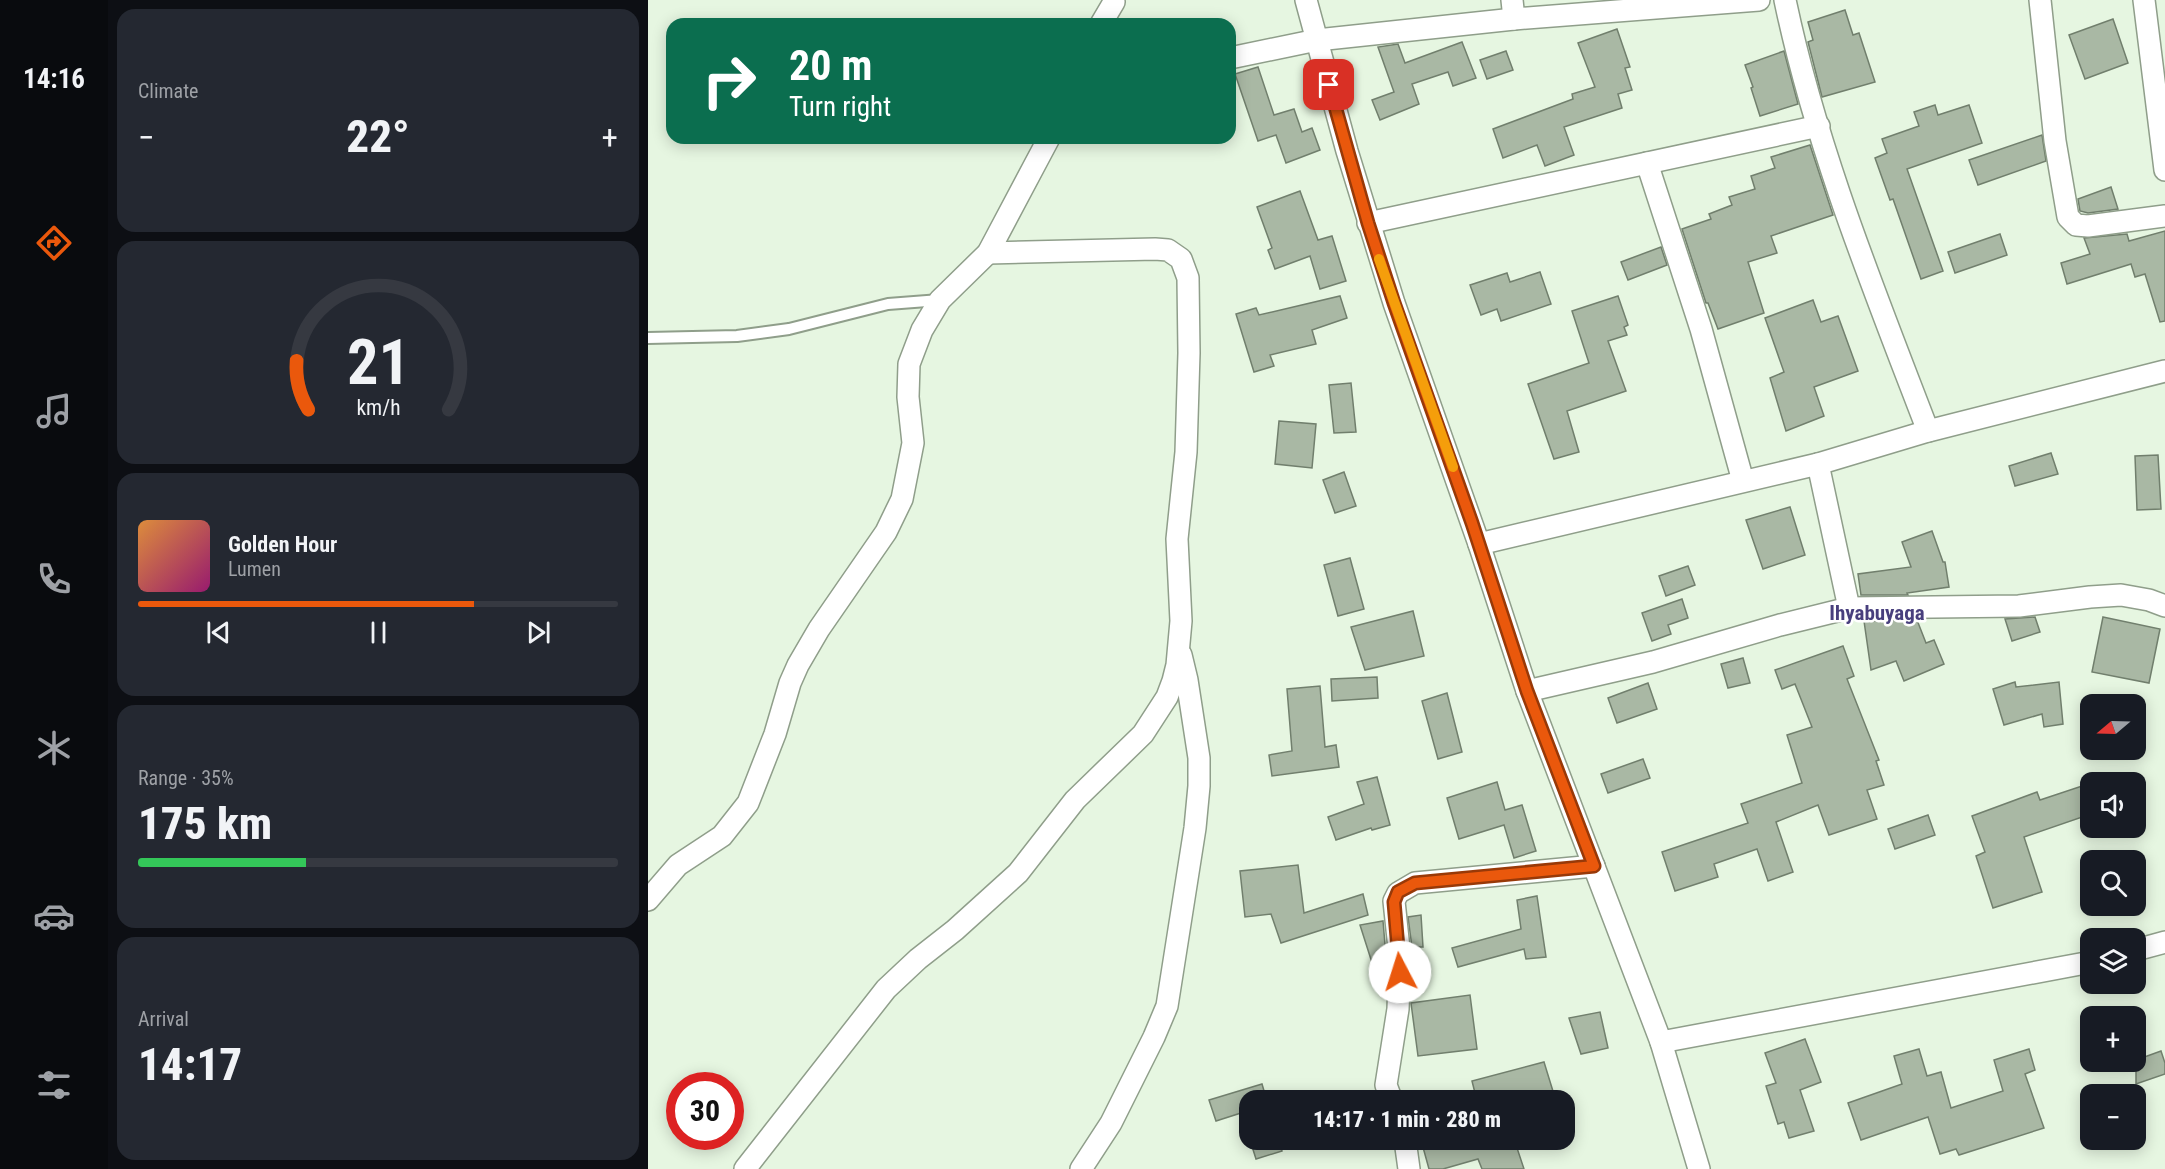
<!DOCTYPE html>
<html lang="en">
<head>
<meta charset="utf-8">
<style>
  :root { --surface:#171b24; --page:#242831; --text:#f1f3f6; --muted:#9ea1a6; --line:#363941; --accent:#ea580c }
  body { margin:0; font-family:"Roboto Condensed",sans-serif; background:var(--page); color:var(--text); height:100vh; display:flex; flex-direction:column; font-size:22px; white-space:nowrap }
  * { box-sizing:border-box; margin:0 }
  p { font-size:20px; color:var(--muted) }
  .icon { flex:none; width:33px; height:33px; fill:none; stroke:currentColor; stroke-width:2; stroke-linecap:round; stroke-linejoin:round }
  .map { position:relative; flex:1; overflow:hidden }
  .drawer { display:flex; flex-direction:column; gap:9px; padding:9px; background:#0d0f14; width:540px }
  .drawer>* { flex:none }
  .top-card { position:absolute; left:18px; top:18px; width:570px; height:126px; border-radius:18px; box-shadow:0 3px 15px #0003; background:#0b6e4f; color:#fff; overflow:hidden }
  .needle { width:39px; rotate:251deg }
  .tools { position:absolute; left:1432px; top:694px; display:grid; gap:12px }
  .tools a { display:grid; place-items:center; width:66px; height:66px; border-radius:12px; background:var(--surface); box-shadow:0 3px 15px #0003; font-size:30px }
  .speed { position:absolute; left:18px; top:1072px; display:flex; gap:12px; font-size:30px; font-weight:700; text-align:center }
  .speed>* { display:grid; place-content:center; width:78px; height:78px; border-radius:50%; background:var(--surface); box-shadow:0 3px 15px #0003; line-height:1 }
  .speed .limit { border:9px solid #d22; background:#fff; color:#111 }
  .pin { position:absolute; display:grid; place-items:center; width:51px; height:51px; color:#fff; margin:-26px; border-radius:12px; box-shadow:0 3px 9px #0006 }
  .me { position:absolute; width:66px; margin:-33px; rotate:355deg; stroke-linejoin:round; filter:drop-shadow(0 0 4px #0008) }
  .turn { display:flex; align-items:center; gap:21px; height:126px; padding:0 24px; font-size:27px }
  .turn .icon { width:78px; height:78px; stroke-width:2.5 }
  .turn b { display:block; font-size:42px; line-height:51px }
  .big { font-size:45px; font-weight:800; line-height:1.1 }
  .drawer .tile { flex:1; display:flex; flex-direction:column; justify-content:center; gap:9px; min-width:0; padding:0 21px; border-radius:18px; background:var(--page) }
  .drawer .dial { align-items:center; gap:0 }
  .dial svg { height:156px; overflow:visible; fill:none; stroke:var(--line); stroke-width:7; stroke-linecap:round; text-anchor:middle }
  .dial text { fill:var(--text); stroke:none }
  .song { display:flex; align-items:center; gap:18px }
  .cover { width:72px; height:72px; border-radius:9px; background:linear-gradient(135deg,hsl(30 70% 55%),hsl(320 70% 35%)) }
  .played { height:6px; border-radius:3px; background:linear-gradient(90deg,var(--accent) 70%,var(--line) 70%) }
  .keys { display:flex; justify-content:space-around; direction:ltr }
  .heat { display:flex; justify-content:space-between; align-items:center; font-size:33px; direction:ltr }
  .charge { height:9px; border-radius:4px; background:linear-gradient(90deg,#34c759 35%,var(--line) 0) }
  .trip { position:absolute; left:591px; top:1090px; width:336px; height:60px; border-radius:18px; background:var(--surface); box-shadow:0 3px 15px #0003; font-weight:800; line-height:60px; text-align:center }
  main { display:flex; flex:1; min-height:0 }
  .tabs { display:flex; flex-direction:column; width:108px; justify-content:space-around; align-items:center; background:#090b0e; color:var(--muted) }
  .tabs .icon { width:42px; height:42px }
  .tabs .on { color:var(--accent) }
  .tabs b { font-size:27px; color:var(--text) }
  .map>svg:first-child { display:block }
</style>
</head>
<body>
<main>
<nav class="tabs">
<b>14:16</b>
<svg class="icon on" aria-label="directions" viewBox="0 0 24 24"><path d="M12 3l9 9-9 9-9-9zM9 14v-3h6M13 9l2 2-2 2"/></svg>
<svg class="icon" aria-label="music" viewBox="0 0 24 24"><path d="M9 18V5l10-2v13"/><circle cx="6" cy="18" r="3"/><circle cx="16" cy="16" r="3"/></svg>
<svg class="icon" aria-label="phone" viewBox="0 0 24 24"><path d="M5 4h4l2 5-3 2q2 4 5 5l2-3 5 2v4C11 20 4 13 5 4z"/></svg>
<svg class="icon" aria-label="climate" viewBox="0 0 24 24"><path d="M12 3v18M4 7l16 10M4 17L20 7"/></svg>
<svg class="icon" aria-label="car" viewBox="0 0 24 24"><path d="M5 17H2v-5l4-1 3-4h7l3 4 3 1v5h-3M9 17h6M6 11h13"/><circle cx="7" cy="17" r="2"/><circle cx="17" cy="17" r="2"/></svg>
<svg class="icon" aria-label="filters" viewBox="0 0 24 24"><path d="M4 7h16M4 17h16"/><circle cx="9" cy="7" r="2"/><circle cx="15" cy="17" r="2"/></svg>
</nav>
<section class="drawer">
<div class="tile"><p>Climate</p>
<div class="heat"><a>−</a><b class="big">22°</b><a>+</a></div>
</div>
<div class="tile dial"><svg viewBox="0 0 100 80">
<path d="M14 69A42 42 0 1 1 86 69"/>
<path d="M14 69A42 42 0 0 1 8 44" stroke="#ea580c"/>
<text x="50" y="56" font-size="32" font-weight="700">21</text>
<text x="50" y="72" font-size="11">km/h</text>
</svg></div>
<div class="tile">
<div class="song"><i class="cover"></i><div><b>Golden Hour</b><p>Lumen</p></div></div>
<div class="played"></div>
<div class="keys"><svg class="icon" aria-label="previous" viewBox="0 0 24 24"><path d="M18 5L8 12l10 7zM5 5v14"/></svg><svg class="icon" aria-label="pause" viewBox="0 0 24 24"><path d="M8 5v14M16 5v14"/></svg><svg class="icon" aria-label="next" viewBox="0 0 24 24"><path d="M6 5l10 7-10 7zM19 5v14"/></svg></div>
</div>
<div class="tile"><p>Range · 35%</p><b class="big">175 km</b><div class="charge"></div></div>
<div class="tile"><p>Arrival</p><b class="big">14:17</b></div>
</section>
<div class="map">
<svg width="1517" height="1169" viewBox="0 0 1517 1169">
  <rect width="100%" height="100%" fill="#e6f6e1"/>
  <g fill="#a9b8a4" stroke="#717f6d" stroke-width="1.5">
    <polygon points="1197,10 1205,35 1211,33 1227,82 1174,97 1160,42 1165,40 1160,22"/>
    <polygon points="1465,19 1480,63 1437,79 1421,35"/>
    <polygon points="969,29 982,67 977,68 984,90 970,94 974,108 916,127 926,155 897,166 889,145 855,158 845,129 925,99 924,94 947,87 930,43"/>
    <polygon points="814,42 828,78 805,86 800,72 764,84 771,104 732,120 724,100 746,92 730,47 750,44 757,63"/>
    <polygon points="858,51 865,70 839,79 832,60"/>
    <polygon points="1136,51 1150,104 1112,116 1103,88 1105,87 1097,65"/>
    <polygon points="610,67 626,115 646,109 654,132 664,128 672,150 638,163 628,135 610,141 587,74"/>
    <polygon points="1287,105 1290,115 1321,105 1334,143 1259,169 1295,271 1273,279 1245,199 1242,200 1227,158 1239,153 1234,139 1271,126 1266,112"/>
    <polygon points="1394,135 1398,161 1330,185 1321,160"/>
    <polygon points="1162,145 1185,215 1123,236 1129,253 1100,262 1116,313 1070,329 1060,303 1058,303 1034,229 1063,219 1061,214 1084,205 1081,197 1107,189 1103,176 1127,168 1123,157"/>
    <polygon points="1463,187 1470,209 1440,213 1432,211 1430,199"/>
    <polygon points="652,191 670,240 684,236 698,281 672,289 662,256 627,269 620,250 624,248 609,207"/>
    <polygon points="1517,231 1517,321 1512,322 1497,274 1487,277 1483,264 1419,284 1413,263 1442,254 1436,238 1479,234 1481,241"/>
    <polygon points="1352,234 1359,255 1307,273 1300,252"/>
    <polygon points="1013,247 1019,265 980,280 973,262"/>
    <polygon points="892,272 903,304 853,321 849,309 833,315 822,285 859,273 862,282"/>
    <polygon points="692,296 699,318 664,330 668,344 622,355 626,366 606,372 588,314 608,308 611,315"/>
    <polygon points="970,296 980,325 976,327 979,335 960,341 978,391 919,411 931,452 906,459 880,384 941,363 924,311"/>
    <polygon points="1165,300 1173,322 1190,316 1210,371 1166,387 1176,416 1138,431 1122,378 1136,372 1117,318"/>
    <polygon points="703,383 708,432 686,433 681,385"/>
    <polygon points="631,421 668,424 664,468 627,464"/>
    <polygon points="1403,453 1410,474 1367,486 1361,466"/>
    <polygon points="1510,455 1513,509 1489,510 1487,456"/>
    <polygon points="696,472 708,506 687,513 675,480"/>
    <polygon points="1142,507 1157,555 1115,569 1098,520"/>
    <polygon points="1284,531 1295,562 1297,562 1301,587 1259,593 1260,595 1213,595 1210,574 1263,567 1254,542"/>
    <polygon points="702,558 716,609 690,616 676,565"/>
    <polygon points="1040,566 1047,585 1018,596 1011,576"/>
    <polygon points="1034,599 1040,618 1020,625 1023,634 1004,641 994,613"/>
    <polygon points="765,611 776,656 717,670 703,627"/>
    <polygon points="1387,617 1392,632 1364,641 1357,619"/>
    <polygon points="1455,617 1512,629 1501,683 1444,672"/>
    <polygon points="1269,620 1278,643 1286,640 1296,664 1256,681 1248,661 1223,670 1216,621"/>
    <polygon points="1195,646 1206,676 1199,679 1231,760 1228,761 1236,785 1219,790 1229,819 1181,835 1170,805 1128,822 1145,872 1120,881 1109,849 1066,864 1070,877 1027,891 1014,852 1100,823 1093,804 1154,783 1139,735 1164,727 1147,684 1134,689 1127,670"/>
    <polygon points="1095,658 1102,683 1080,688 1073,664"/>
    <polygon points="729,677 730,698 684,701 683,679"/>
    <polygon points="1367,682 1368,687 1411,682 1415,724 1396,727 1394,714 1356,725 1345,689"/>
    <polygon points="1000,683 1009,709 969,723 960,698"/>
    <polygon points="672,686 677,747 688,745 691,767 624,776 621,755 644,751 639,689"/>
    <polygon points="799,693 814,752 790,759 774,701"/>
    <polygon points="995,759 1002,778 960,793 953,774"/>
    <polygon points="729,777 742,825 724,830 723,828 688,840 680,817 716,804 709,782"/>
    <polygon points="849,782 857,810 874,805 888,851 866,858 856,825 811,839 799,798"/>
    <polygon points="1443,783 1443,814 1376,837 1394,892 1345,908 1328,856 1337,852 1324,816 1389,792 1392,800"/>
    <polygon points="1280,815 1287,835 1247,849 1240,829"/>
    <polygon points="650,865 656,913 715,894 720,915 633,943 623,914 597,917 592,871"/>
    <polygon points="889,896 898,957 878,959 876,949 810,967 804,948 873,929 869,900"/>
    <polygon points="773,915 775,947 764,947 760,917"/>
    <polygon points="735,921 739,968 727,972 712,925"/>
    <polygon points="822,995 829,1049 770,1056 763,1003"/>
    <polygon points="952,1012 960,1048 933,1054 921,1018"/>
    <polygon points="1157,1039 1173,1082 1152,1090 1166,1131 1141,1138 1136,1122 1130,1124 1118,1086 1128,1083 1117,1053"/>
    <polygon points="1271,1049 1279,1076 1293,1072 1303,1108 1355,1091 1346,1060 1381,1049 1387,1070 1377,1074 1396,1128 1311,1155 1308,1149 1292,1154 1280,1117 1213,1140 1200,1103 1254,1084 1246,1056"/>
    <polygon points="1513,1051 1517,1063 1517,1074 1488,1084 1488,1060"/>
    <polygon points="896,1062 908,1101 829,1101 824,1081"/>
    <polygon points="614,1084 619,1101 602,1101 602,1140 593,1113 568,1121 561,1100"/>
    <polygon points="602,1140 631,1140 634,1151 608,1159"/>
    <polygon points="773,1140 875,1140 875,1146 869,1148 876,1169 834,1169 830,1159 795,1169 781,1169"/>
  </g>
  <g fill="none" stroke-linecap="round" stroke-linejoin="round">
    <g stroke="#8f9e8a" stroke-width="14">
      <polyline id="lane" points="0,338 89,336 141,329 240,304 292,300"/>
    </g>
    <g stroke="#8f9e8a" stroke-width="24">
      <g id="street">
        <polyline points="658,0 699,151 746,303 831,544 879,691 1013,1042 1051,1169"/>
        <polyline points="864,0 866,19"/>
        <path d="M1137,0C1168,148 1226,290 1280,431"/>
        <polyline points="1392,0 1407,141 1420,217 1428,225 1440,226 1517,216"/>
        <polyline points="1496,0 1517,170"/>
        <polyline points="453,24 466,2"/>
        <polyline points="582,58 669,40 866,19 1111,0"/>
        <polyline points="999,163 1053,329 1095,481"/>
        <polyline points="720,223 1171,126"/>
        <polyline points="1170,464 1201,608"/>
        <polyline points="831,544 1170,464 1280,431 1517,371"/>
        <polyline points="879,691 1005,662 1132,625 1201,608 1371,606 1442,597 1473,595 1501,600 1517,606"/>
        <polyline points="0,900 30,865 74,836 100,803 127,734 142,683 150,665 171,629 238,532 254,499 265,443 260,397 261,364 274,330 292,300 340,253 401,138"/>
        <polyline points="1488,950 1517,942"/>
        <polyline points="1013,1042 1443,962"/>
        <polyline points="744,1101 738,1085 750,1009 752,958 746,901 750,893 767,883 946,866"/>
        <polyline points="757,1140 761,1169"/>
        <polyline points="97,1169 238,989 270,959 307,930 370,873 427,800 495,734 519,697 525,681 529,665 533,621 529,539 538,452 541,353 540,278 533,259 520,250 507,249 340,253"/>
        <polyline points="433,1169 463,1123 506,1037 519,1006 547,828 551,786 551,758 539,680 533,655"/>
      </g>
    </g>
    <use href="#lane" stroke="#fff" stroke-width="10"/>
    <use href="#street" stroke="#fff" stroke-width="21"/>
  </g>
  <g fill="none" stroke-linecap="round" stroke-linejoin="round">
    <g stroke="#983908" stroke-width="15">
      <polyline id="route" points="681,85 720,223 746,303 824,523 879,691 946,866 767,883 750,892 746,902 752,972"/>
    </g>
    <use href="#route" stroke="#ea580c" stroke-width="10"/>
    <polyline stroke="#f59e0b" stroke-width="10" points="731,259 805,467"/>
  </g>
  <g text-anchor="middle" stroke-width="5" stroke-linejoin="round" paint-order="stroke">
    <g font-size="21" font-weight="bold" fill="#483f7d" stroke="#fff">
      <text x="1229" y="620">Ihyabuyaga</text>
    </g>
  </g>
</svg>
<div class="tools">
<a><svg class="needle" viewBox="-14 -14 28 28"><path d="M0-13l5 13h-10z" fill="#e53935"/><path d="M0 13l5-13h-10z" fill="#9ea1a6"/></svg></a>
<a><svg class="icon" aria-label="sound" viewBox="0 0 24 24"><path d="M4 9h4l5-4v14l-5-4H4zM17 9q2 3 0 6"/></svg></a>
<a><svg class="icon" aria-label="search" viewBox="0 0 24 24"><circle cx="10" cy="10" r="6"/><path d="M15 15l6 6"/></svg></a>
<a><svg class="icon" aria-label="layers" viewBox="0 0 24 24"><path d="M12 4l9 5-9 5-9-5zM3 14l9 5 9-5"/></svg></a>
<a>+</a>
<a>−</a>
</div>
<div class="speed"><div class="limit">30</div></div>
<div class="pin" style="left:681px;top:85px;background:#d93025"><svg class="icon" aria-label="arrive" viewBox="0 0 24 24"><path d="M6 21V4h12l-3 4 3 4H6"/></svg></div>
<svg class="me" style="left:752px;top:972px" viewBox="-20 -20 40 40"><circle r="19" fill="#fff"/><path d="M0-13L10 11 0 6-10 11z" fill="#ea580c"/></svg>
<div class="trip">14:17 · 1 min · 280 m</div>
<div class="top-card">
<div class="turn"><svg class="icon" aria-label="right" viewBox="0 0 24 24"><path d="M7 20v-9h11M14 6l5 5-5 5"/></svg><div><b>20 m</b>Turn right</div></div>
</div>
</div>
</main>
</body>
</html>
